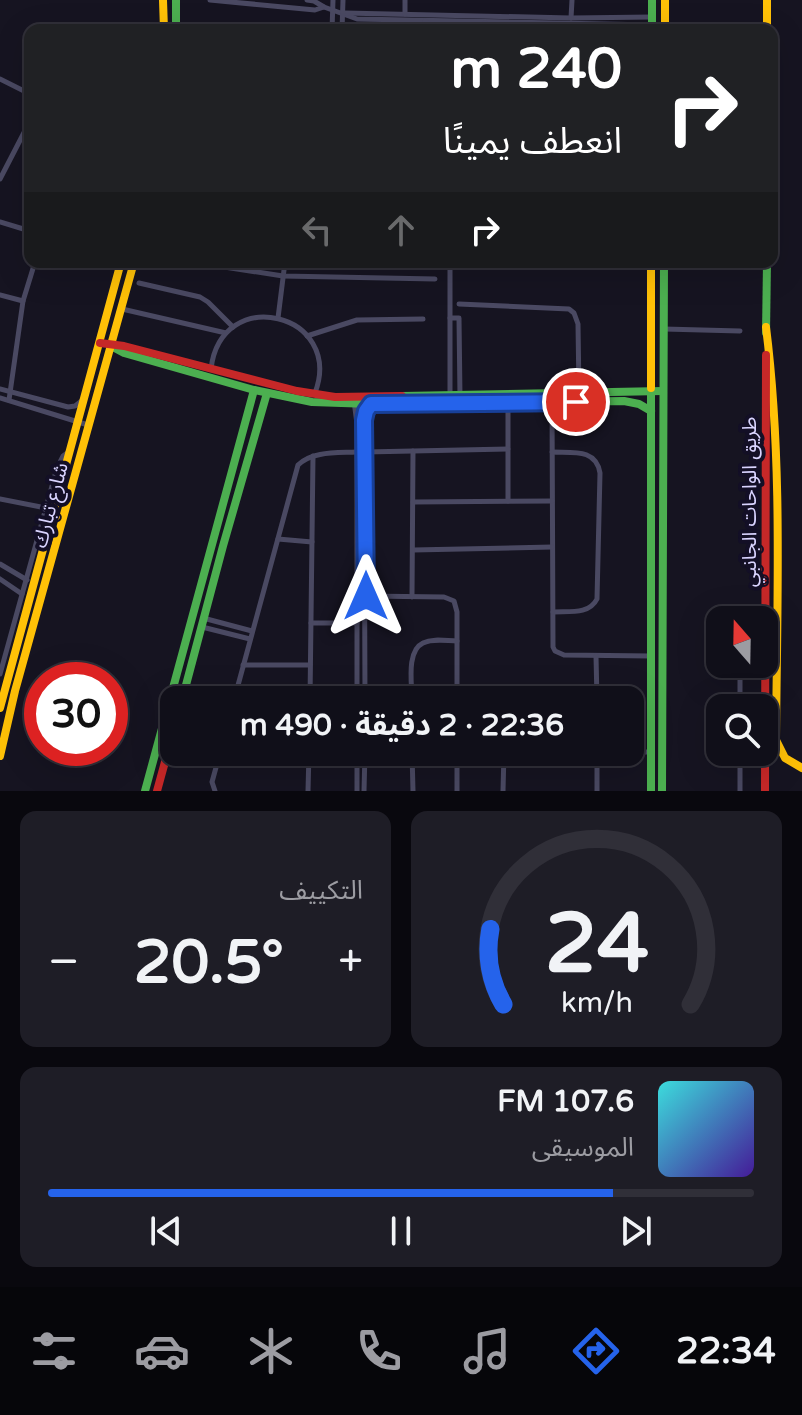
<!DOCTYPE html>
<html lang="ar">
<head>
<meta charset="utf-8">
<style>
  :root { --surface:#100f19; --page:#1e1d26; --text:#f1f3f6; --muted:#9c9ca2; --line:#302f38; --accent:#2563eb }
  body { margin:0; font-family:"Varela Round","Noto Sans Arabic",sans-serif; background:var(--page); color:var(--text); direction:rtl; height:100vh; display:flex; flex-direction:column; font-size:30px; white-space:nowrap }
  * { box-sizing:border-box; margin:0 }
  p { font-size:26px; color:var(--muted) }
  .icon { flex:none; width:44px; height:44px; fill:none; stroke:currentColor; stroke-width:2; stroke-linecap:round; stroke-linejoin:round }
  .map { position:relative; height:791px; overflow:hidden; direction:ltr }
  .panel { display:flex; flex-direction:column; gap:20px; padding:20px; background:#09080e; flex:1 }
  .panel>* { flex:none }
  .hud { position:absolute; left:24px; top:24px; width:754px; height:244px; border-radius:16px; box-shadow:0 8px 32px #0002,0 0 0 2px var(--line); direction:rtl; background:#202124; color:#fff; overflow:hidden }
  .needle { width:52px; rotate:340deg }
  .fabs { position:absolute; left:706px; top:606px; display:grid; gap:16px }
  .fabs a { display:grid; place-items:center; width:72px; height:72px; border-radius:16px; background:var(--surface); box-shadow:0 8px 32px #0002,0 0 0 2px var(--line); font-size:40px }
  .speed { position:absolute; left:24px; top:662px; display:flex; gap:16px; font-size:40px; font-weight:700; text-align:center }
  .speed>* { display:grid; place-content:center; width:104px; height:104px; border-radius:50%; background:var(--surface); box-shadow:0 8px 32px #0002,0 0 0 2px var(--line); line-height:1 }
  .speed .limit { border:12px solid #d22; background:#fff; color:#111 }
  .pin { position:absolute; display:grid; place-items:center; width:68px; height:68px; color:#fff; margin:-34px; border:4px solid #fff; border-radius:50%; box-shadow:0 2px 8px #0007 }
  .me { position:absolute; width:88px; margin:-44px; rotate:0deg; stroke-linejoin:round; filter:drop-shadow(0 0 6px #0008) }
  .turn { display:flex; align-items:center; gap:28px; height:168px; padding:0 24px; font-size:36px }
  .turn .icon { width:104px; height:104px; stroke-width:2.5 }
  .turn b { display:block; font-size:56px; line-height:68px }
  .lanes { display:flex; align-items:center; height:76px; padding:0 24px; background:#0003; justify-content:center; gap:40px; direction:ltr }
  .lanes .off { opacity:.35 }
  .big { font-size:60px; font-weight:700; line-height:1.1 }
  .panel .widget { flex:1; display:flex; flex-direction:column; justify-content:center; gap:12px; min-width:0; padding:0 28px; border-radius:16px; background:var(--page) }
  .panel .dial { align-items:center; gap:0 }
  .dial svg { height:208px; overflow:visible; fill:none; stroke:var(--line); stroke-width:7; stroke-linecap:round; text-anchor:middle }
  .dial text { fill:var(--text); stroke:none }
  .song { display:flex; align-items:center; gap:24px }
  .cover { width:96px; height:96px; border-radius:12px; background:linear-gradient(135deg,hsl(180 70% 55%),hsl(260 70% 35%)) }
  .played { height:8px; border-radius:4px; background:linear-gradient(90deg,var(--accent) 80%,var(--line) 80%) }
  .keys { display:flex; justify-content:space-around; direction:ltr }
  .heat { display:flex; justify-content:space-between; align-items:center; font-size:44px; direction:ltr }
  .panel .tiles { flex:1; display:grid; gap:20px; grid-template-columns:1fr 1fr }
  .widget:last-child { grid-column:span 2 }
  .trip { position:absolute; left:160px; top:686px; width:484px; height:80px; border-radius:16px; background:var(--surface); box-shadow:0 8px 32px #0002,0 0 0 2px var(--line); font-weight:700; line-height:80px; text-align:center; direction:rtl }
  .dock { display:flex; height:128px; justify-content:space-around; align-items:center; background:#06060a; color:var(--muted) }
  .dock .icon { width:56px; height:56px }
  .dock .current { color:var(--accent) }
  .dock b { font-size:36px; color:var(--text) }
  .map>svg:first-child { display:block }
</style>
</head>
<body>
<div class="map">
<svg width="802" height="791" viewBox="0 0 802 791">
  <rect width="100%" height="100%" fill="#161421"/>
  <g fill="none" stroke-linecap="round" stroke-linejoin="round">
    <g stroke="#4a4962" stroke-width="5">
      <polyline points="210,0 315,10 324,7 314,1 307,0"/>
      <polyline points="324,7 357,19 652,25"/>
      <polyline points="345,13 571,18 652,17"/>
      <polyline points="405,14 405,0"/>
      <polyline points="571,18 572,0"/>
      <polyline points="425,21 434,28 447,30"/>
      <polyline points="332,30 333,0"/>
      <polyline points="342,30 343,0"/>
      <polyline points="464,30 479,28 485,23"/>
      <polyline points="0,79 30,94"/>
      <polyline points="0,179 30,121"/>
      <polyline points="0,222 30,231"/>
      <polyline points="192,262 283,276 435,279"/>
      <polyline points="450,262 450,397"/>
      <polyline points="139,283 200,297 208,302 233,327"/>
      <polyline points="0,295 23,301"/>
      <polyline points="459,304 569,309 574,313 578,324 579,392"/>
      <polyline points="122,309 226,333"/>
      <polyline points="278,318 285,262"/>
      <polyline points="450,318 459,318 460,397"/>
      <polyline points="664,329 740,331"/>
      <polyline points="307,336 357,320 423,319"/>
      <path d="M211,369C221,283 345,313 315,393"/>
      <polyline points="0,389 68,407 75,406 84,399"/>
      <polyline points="0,398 88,425"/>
      <polyline points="9,400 23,301 35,262"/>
      <polyline points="354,401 357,424 357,700"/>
      <polyline points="508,403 508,501"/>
      <polyline points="552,403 553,647 555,651 564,655 651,656"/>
      <polyline points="365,452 508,449"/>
      <path d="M552,452C572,453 596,448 600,473L597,599C589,615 569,611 553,612"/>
      <polyline points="0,499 46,508"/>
      <polyline points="413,502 552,501"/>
      <polyline points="278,539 312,542"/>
      <polyline points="413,550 552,547"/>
      <polyline points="0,564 27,580"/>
      <polyline points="0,579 22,594"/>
      <polyline points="366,596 444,597 454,601 457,612 457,700"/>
      <polyline points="412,597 413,451"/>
      <polyline points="203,618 252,631"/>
      <polyline points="311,623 357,623"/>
      <polyline points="202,627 250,639"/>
      <polyline points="596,656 597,700"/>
      <polyline points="243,665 310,665"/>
      <polyline points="0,674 57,468 63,456 70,451"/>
      <path d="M234,700L298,465C312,451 337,453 356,452"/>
      <polyline points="310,700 313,456"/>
      <polyline points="365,700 364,420 366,411 371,404"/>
      <path d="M412,700C412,684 406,651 423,643C433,638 447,641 457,641"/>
      <polyline points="740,708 740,664"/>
      <polyline points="357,752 357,791"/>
      <polyline points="412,752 413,791"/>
      <polyline points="457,752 457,791"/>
      <polyline points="597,752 597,791"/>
      <polyline points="630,752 651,752"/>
      <polyline points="220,754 309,752"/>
      <polyline points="215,791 212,782 220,753"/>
      <polyline points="308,791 309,752"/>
      <polyline points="364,791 365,752"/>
      <polyline points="503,791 504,752"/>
      <polyline points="740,791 740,752"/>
    </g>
    <g stroke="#4caf50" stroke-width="8">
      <polyline points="176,0 176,30"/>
      <polyline points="652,0 652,30"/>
      <polyline points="766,333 767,262"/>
      <polyline points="111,346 124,353 254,390 312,402 371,404 624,401 639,404 651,411"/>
      <polyline points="651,388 651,791"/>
      <polyline points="402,396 663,391"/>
      <polyline points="182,700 223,546 267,393"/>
      <polyline points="145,791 254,390"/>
      <polyline points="662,791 664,262"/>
    </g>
    <g stroke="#ffc107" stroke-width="8">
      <polyline points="163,0 164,30"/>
      <polyline points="665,0 665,30"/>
      <polyline points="767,0 767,30"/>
      <polyline points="651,262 651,388"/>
      <path d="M766,327C783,463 777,603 776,740L785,758L802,768"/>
      <polyline points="0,708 121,262"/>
      <polyline points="0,756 15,691 134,262"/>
    </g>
    <g stroke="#c62828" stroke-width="8">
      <polyline points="100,343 124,346 297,391 335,397 402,396"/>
      <polyline points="157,791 174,729"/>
      <polyline points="765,791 766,355"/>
    </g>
  </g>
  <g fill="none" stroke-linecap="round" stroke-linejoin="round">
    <g stroke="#184099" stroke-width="20">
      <polyline id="route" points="366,596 364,420 366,411 371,404 576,402"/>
    </g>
    <use href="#route" stroke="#2563eb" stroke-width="14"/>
  </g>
  <g text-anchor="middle" stroke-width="8" stroke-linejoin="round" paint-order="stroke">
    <g font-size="20" fill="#d9d4ff" stroke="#130f26">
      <text transform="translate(749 502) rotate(-90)" y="7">طريق الواحات الجانبي</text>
      <text transform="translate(50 505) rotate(-75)" y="7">شارع تبارك</text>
    </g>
  </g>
</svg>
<div class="fabs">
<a><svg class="needle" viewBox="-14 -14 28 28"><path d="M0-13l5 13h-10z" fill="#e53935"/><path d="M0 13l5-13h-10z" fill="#9c9ca2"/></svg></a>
<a><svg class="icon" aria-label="search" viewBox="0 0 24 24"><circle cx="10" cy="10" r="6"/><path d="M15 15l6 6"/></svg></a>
</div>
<div class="speed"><div class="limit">30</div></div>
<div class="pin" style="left:576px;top:402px;background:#d93025"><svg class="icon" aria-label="arrive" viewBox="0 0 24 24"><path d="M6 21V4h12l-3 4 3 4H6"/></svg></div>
<svg class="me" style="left:366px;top:596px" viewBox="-20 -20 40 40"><path d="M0-17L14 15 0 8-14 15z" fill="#2563eb" stroke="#fff" stroke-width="4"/></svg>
<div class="trip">22:36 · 2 دقيقة · 490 m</div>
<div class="hud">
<div class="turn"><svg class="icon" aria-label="right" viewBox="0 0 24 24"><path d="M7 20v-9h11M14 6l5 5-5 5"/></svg><div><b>240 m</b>انعطف يمينًا</div></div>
<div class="lanes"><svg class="icon off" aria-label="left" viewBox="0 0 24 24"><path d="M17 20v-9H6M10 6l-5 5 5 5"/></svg><svg class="icon off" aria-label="ahead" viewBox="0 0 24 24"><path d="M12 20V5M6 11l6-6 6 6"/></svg><svg class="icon" aria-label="right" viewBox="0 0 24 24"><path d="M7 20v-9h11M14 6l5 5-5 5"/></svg></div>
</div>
</div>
<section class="panel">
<div class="tiles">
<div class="widget dial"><svg viewBox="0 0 100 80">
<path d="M14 69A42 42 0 1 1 86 69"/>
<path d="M14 69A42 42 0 0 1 9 40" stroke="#2563eb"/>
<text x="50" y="56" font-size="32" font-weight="700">24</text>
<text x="50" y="72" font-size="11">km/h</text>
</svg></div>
<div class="widget"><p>التكييف</p>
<div class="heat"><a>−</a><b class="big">20.5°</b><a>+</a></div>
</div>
<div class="widget">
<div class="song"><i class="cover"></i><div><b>107.6 FM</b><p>الموسيقى</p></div></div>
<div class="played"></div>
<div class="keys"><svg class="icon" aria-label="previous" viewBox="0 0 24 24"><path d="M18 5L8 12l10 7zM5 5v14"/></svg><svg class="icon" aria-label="pause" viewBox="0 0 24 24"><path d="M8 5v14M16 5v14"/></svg><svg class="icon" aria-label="next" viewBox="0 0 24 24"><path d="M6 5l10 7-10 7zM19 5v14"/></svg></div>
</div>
</div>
</section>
<nav class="dock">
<b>22:34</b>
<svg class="icon current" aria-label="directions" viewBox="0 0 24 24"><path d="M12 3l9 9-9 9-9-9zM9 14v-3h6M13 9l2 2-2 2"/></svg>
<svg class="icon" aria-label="music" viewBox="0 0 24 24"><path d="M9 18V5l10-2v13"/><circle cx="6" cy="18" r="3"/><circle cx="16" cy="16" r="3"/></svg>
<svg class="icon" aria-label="phone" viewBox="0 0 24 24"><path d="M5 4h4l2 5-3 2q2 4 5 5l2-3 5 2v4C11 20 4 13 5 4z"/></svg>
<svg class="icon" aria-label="climate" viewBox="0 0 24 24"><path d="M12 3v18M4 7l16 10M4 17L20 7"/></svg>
<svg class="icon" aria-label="car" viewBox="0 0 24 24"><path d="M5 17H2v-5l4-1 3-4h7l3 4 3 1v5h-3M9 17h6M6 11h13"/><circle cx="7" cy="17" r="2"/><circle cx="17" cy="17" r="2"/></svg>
<svg class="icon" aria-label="filters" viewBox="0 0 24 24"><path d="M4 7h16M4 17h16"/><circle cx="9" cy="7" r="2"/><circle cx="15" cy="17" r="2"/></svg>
</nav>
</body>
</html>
